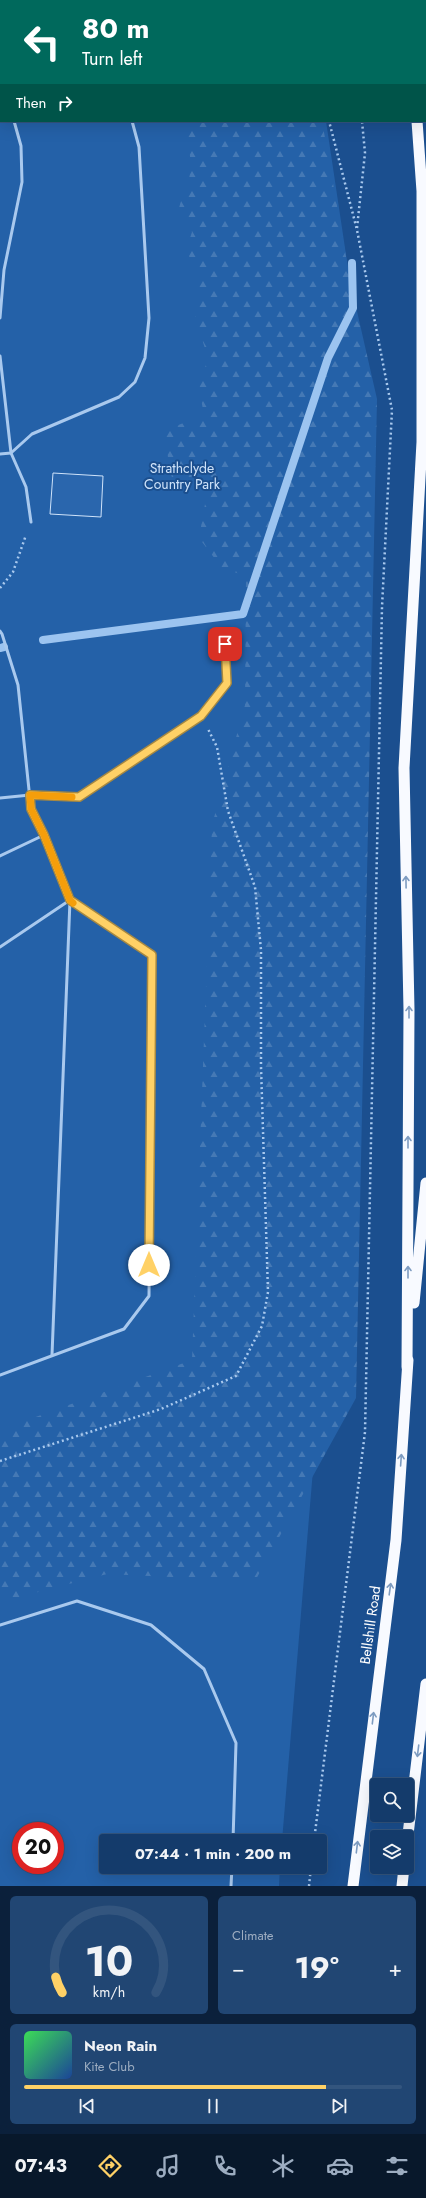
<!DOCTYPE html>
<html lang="en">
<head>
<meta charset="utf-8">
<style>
  :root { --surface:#143b6b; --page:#214673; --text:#f1f3f6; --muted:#9dadc1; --line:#33557e; --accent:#ffd166 }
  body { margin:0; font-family:Jost,sans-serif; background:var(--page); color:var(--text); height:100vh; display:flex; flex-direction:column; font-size:15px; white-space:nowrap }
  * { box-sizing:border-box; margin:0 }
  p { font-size:13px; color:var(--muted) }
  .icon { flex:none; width:22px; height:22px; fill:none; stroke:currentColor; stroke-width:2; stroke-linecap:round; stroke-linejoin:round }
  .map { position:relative; height:1886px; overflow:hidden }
  .panel { display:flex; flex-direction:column; gap:10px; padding:10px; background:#0b203b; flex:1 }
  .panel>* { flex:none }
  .banner { position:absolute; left:0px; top:0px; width:426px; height:122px; box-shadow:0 4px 16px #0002,0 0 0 1px var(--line); background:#00695c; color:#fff; overflow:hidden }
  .fabs { position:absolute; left:370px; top:1778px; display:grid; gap:8px }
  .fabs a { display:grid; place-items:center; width:44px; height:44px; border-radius:4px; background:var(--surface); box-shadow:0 4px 16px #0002,0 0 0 1px var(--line); font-size:20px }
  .speed { position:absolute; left:12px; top:1822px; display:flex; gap:8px; font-size:20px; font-weight:700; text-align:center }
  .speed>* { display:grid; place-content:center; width:52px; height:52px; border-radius:50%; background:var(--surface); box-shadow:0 4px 16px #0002,0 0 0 1px var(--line); line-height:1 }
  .speed .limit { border:6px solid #d22; background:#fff; color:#111 }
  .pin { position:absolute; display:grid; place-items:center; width:34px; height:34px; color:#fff; margin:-17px; border-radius:8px; box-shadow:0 2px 6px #0006 }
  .me { position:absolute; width:44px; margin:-22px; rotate:0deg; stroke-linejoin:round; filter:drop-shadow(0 0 3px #0008) }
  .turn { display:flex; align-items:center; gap:14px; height:84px; padding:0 16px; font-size:18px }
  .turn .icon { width:52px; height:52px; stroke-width:2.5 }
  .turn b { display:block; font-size:28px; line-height:34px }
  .then { display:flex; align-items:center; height:38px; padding:0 16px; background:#0003; gap:8px; font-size:15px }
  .big { font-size:30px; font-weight:700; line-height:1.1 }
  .panel .card { flex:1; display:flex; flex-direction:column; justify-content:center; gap:6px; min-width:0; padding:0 14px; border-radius:6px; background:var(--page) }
  .panel .dial { align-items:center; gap:0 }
  .dial svg { height:104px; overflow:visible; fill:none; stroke:var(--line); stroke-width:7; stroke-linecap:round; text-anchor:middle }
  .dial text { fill:var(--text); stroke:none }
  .song { display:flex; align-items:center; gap:12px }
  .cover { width:48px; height:48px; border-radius:6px; background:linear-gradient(135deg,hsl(130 70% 55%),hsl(220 70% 35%)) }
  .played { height:4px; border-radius:2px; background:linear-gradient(90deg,var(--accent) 80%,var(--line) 80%) }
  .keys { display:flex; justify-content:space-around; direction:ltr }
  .heat { display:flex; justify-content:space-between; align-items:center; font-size:22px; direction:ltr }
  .panel .tiles { flex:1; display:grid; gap:10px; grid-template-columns:1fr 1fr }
  .card:last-child { grid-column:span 2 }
  .trip { position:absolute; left:99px; top:1834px; width:228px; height:40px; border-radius:4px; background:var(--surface); box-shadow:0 4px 16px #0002,0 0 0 1px var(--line); font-weight:700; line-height:40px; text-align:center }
  .tab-bar { display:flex; height:64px; justify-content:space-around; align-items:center; background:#08182b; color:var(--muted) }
  .tab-bar .icon { width:28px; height:28px }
  .tab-bar .on { color:var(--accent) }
  .tab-bar b { font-size:18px; color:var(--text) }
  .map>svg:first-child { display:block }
</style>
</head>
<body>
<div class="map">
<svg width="426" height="1886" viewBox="0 0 426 1886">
  <defs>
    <pattern id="forest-firs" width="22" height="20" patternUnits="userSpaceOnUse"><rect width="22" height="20" fill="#2461a8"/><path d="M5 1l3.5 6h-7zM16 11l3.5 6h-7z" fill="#4579b5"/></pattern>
  </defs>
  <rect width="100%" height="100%" fill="#1b4f8f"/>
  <g fill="#2461a8" fill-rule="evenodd">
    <polygon points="0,0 295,0 1,1 1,121 326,121 366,388 352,1402 0,1583"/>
    <path d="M316,1434L282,1841H106V1867H280L279,1886H0V1592ZM21,1831H55V1865H21Z"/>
  </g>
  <g fill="url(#forest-firs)">
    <polygon points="127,0 291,0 292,1 128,1"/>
    <polygon points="191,121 322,121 351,285 377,399 356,1398 255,1581 107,1574 0,1602 0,1430 192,1360 212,825 245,705 246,576 222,568 199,538 210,476 172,478 163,431 204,415 199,388 208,358 195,317 199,276 186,250 192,232 177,215 181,201 189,192 190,156 186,137"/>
  </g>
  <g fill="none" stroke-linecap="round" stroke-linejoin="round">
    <g stroke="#9cc4f0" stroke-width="8">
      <polyline points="43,640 243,614 328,358 353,308 352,263"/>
      <polyline points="0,648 4,647"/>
    </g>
  </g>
  <polygon fill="#2a66ad" stroke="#cfe3fa" points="53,473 103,476 101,517 50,514"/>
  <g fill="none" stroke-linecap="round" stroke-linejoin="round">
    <g stroke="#a9c9ee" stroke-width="2.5" stroke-dasharray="2 3" stroke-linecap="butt">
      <polyline points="285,0 286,1"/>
      <polyline points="342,0 342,1"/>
      <polyline points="357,228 365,153 362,121"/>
      <polyline points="0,588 13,572 26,535"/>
      <polyline points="0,1461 161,1409 236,1376 262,1326 268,1292 261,1067 261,950 255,887 228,811 217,747 208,729"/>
      <polyline points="314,1841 365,1432 382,607 392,410 357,230 329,121"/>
      <polyline points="309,1886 311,1867"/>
    </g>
    <g stroke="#a9c9ee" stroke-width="3">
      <polyline points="71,0 72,1"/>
      <polyline points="0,63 1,63"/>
      <polyline points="0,92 1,94"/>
      <polyline points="0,318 4,270 22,182 21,146 14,121"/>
      <polyline points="0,356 11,453 26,487 31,522"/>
      <polyline points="0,454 11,453 32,434 119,397 135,382 145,358 149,318 139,147 132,121"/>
      <polyline points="0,631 2,634 18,685 31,809 44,835 70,900 0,947"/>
      <polyline points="0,798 30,795 79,797 201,716 227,683 225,630"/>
      <polyline points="0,856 44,835"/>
      <polyline points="52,1355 70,900"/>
      <polyline points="0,1375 124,1329 149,1296 152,955 70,900"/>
      <polyline points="0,1625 77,1601 151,1625 204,1669 236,1743 233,1841"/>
      <polyline points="231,1886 232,1867"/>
    </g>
    <g stroke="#f8faff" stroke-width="11">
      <polyline points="409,0 410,1"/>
      <polyline points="414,1303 426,1183"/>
      <polyline points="407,1367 409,1010 404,768 422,442 422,191 417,121"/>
      <polyline points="407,1843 426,1684"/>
      <polyline points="353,1886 396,1540 408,1360"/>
      <polyline points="402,1886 404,1867"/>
    </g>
  </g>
  <defs><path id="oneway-shaft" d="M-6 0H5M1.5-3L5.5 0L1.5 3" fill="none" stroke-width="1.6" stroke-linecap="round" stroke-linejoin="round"/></defs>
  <g stroke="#7e9cc1">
    <use href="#oneway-shaft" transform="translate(406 882) rotate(-91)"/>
    <use href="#oneway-shaft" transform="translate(409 1012) rotate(-90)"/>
    <use href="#oneway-shaft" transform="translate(408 1142) rotate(-90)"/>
    <use href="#oneway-shaft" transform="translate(408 1272) rotate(-90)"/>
    <use href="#oneway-shaft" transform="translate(401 1460) rotate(-86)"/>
    <use href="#oneway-shaft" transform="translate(390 1589) rotate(-82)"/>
    <use href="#oneway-shaft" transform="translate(373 1718) rotate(-83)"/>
    <use href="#oneway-shaft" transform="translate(418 1751) rotate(97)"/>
    <use href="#oneway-shaft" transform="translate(357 1847) rotate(-83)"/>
  </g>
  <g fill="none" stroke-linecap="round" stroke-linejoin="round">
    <g stroke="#a68842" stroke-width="10">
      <polyline id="route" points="149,1265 152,955 70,900 44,835 31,809 30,795 79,797 201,716 227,683 225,644"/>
    </g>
    <use href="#route" stroke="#ffd166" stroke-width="7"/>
    <polyline stroke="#f59e0b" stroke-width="7" points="72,797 30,795 31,809 44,835 70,900 73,903"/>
  </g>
  <g text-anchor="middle" stroke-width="4" stroke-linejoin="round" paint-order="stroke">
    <g font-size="14" fill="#cfe3fa" stroke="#1b4f8f">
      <text x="182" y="473">Strathclyde<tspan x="182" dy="16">Country Park</tspan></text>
    </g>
    <g font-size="14" fill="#fff" stroke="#1b4f8f">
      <text transform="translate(370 1625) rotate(-82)" y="5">Bellshill Road</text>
    </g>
  </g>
</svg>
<div class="fabs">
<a><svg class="icon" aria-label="search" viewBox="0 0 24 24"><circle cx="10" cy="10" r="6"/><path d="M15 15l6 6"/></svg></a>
<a><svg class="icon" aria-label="layers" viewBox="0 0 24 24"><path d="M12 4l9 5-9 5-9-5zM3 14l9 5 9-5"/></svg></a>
</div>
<div class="speed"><div class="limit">20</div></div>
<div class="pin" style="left:225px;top:644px;background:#d93025"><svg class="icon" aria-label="arrive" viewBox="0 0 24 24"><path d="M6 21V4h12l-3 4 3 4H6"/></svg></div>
<svg class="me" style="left:149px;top:1265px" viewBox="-20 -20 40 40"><circle r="19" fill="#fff"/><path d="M0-13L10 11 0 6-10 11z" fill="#ffd166"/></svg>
<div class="trip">07:44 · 1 min · 200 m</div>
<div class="banner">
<div class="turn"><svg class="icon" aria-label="left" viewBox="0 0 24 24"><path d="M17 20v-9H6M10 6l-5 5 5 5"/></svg><div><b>80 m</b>Turn left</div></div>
<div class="then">Then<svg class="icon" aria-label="right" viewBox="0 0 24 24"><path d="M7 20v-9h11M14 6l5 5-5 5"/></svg></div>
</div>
</div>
<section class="panel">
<div class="tiles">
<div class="card dial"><svg viewBox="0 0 100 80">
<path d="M14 69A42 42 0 1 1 86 69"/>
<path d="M14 69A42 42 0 0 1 9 57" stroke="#ffd166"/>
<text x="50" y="56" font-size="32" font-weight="700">10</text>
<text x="50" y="72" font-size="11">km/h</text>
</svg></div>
<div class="card"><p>Climate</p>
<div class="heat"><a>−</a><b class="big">19°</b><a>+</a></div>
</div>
<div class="card">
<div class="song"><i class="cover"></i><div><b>Neon Rain</b><p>Kite Club</p></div></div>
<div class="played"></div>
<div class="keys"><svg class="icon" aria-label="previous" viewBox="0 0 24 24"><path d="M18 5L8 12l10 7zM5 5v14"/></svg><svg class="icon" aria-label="pause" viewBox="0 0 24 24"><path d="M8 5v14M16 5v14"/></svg><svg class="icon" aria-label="next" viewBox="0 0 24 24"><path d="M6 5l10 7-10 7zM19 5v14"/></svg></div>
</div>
</div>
</section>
<nav class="tab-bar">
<b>07:43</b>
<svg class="icon on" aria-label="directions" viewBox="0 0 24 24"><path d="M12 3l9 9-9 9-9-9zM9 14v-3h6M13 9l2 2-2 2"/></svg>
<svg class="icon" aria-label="music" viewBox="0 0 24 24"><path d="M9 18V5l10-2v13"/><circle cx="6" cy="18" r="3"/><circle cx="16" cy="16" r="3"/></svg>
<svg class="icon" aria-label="phone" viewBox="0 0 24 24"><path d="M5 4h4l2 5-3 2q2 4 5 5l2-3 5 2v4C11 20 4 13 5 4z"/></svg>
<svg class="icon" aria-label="climate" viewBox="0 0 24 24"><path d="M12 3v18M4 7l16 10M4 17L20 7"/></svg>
<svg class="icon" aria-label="car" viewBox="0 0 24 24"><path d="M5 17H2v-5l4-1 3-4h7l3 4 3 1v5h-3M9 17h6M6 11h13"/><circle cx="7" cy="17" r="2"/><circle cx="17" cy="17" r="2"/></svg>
<svg class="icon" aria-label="filters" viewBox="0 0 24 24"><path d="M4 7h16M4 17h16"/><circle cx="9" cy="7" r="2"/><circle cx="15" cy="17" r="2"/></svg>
</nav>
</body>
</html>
